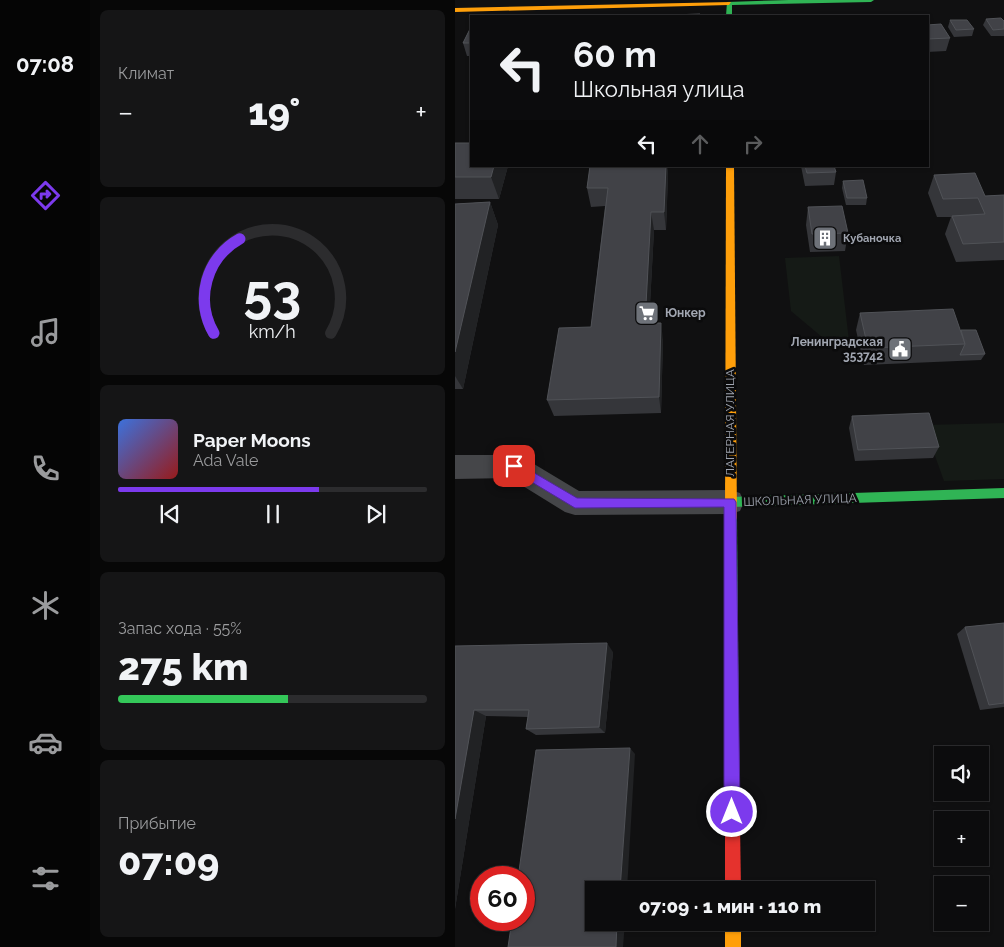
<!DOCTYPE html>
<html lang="ru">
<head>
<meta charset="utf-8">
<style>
  :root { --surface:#0c0c0d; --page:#151516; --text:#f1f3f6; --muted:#9a9b9d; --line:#2c2c2e; --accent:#7c3aed }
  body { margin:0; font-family:Raleway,sans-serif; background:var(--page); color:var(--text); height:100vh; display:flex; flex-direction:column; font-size:19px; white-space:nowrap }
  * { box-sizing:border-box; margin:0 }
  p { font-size:16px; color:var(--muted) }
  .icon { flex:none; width:28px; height:28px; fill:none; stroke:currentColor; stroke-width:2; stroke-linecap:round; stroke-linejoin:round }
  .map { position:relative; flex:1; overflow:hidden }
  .panel { display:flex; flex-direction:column; gap:10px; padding:10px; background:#070707; width:365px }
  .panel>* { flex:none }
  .hud { position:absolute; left:15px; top:15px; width:459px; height:152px; border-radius:0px; box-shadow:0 1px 4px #0004,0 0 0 1px var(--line); background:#0c0c0d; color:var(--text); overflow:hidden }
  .tools { position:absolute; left:479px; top:746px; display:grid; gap:10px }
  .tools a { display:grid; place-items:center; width:55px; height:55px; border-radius:0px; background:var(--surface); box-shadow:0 1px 4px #0004,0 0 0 1px var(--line); font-size:25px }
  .speed { position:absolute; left:15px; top:866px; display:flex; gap:10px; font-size:25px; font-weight:700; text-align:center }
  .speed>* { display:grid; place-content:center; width:65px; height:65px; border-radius:50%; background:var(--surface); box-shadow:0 1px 4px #0004,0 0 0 1px var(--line); line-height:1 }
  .speed .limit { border:8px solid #d22; background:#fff; color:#111 }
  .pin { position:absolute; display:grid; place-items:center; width:42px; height:42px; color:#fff; margin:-21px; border-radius:10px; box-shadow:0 2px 8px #0006 }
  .me { position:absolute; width:55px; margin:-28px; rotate:0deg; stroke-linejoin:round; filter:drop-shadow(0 0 4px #0008) }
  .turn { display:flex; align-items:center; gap:18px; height:105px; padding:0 20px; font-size:22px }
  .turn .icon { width:65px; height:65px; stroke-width:2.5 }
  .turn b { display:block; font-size:35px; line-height:42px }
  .lanes { display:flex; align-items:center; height:48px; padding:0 20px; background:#0003; justify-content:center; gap:25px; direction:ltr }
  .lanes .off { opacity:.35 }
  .big { font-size:38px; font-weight:800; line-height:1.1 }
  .panel .widget { flex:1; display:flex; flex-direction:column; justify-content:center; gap:8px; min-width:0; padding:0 18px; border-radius:8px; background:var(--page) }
  .panel .dial { align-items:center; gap:0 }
  .dial svg { height:130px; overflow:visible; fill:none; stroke:var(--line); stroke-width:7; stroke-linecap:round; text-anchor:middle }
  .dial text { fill:var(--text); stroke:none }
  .song { display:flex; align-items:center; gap:15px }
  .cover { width:60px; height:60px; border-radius:8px; background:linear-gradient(135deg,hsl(220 70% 55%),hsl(0 70% 35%)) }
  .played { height:5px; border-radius:2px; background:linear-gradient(90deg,var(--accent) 65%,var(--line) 65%) }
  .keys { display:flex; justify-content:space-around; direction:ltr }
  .heat { display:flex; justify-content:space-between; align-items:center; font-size:28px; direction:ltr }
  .charge { height:8px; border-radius:4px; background:linear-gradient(90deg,#34c759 55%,var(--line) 0) }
  .trip { position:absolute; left:130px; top:881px; width:290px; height:50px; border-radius:0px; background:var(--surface); box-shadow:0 1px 4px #0004,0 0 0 1px var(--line); font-weight:800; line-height:50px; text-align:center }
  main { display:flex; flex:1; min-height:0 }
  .dock { display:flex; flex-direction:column; width:90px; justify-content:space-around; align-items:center; background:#050505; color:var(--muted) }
  .dock .icon { width:35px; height:35px }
  .dock .active { color:var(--accent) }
  .dock b { font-size:22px; color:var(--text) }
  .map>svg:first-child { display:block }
</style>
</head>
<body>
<main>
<nav class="dock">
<b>07:08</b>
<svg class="icon active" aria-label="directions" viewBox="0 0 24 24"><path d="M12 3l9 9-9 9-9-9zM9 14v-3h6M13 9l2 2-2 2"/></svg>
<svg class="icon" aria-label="music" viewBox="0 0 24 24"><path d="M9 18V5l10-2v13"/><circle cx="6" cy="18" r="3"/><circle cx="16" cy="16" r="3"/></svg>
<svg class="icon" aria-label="phone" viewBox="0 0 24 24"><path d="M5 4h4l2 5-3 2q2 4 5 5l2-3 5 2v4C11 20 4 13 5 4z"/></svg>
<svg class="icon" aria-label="climate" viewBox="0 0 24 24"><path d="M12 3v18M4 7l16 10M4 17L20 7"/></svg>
<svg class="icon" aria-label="car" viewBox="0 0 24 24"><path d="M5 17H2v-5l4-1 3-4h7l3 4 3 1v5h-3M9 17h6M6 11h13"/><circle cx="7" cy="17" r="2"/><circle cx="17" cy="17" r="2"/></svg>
<svg class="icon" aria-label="filters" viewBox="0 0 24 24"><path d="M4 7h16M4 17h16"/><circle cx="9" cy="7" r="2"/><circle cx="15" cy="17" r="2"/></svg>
</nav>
<section class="panel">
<div class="widget"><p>Климат</p>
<div class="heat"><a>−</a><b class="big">19°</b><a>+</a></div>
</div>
<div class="widget dial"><svg viewBox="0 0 100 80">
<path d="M14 69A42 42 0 1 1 86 69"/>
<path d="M14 69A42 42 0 0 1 30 11" stroke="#7c3aed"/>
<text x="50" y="56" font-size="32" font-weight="700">53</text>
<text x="50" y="72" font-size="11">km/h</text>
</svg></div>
<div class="widget">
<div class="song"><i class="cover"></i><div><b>Paper Moons</b><p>Ada Vale</p></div></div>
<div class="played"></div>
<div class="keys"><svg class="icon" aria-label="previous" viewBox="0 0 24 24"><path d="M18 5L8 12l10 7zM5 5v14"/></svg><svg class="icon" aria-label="pause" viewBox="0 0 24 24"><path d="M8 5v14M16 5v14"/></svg><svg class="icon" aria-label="next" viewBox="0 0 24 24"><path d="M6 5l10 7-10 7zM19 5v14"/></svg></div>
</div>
<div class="widget"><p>Запас хода · 55%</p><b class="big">275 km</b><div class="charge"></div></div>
<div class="widget"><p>Прибытие</p><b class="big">07:09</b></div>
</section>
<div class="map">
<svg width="549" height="947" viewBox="0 0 549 947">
  <rect width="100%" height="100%" fill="#101011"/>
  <g fill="#151a16">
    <polygon points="384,256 394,341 373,342 336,311 330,258"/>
    <polygon points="549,423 549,479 489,481 469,425"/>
  </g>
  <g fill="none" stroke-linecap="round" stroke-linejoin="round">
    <polygon fill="#454649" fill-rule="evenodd" points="0,455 59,455 69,458 124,491 275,490 285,493 289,502 285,511 275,514 120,515 110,512 55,478 0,479"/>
    <g fill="#30b455" fill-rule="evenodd">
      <polygon points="334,0 419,0 416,2 277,5 277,16 271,16 272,2"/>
      <polygon points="549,488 549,498 275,507 271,506 269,502 271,498 275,497"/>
      <polygon points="276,513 280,514 282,518 284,758 282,763 277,765 272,763 270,758 270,518 272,514"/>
    </g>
    <g fill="#ff9f0a" fill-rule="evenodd">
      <polygon points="276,2 274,5 0,12 0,8"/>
      <polygon points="271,166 279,166 282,518 280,522 276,523 272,522 270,518"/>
      <rect x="270" y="922" width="16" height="25"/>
    </g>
    <polygon fill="#e5322d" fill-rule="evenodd" points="277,751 282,753 284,758 286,890 270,890 270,758 272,753"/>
  </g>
  <g fill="#35363a">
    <polygon points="531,19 549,21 549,36 536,36 528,25"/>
    <polygon points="495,20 519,29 517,36 499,37 493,27"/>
    <polygon points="472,25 495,38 491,51 472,52"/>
    <polygon points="16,27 16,56 12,56 8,43"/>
    <polygon points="0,143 53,166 44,199 0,199"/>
    <polygon points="135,166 212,166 213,175 211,230 199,230 194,323 208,340 206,413 99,416 92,400 136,327 150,206 136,207 132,188"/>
    <polygon points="346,166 379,166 381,172 379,185 350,186"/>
    <polygon points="479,175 530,196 549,195 549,260 501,262 490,234 496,217 482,217 473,193"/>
    <polygon points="388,181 412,198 411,205 391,205 387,188"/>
    <polygon points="35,202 43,225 8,389 0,389 0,204"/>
    <polygon points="353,207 393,233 390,251 355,252 351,225"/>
    <polygon points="405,313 506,330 530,354 526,360 409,365 401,330"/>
    <polygon points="397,416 484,447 478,458 400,461 394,428"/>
    <polygon points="549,623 549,707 525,710 502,634 510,627"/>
    <polygon points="0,646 158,652 150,733 81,735 71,729 73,717 31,716 0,909"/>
  </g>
  <g fill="#212224">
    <polygon points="39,166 53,166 44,199 36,177"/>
    <polygon points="211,166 212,166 213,175 211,230 209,212"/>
    <polygon points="35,202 43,225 8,389 0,376 0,352"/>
    <polygon points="196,212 199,230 193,341 190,323"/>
    <polygon points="206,323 208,340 206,413 204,397"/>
    <polygon points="152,643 158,652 150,733 144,727"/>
    <polygon points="19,710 31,716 0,909 0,819"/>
    <polygon points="175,748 180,754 172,890 165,890"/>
    <polygon points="162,922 170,922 168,947 161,947"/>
  </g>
  <g fill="#414247" stroke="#505257">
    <polygon points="245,14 246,16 190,16"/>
    <polygon points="546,18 549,21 549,29 538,30 531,19"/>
    <polygon points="495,20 512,20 519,29 501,30"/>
    <polygon points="486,24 495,38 472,39 472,25"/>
    <polygon points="16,27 16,43 8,43"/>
    <polygon points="0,143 16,143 16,166 39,166 36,177 0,177"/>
    <polygon points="135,166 211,166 209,212 196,212 190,323 206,323 204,397 92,400 104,328 136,327 153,188 132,188"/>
    <polygon points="350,166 379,166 381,172 352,173"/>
    <polygon points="520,173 530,196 549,195 549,242 508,244 497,216 530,214 523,198 488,199 479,175"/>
    <polygon points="408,180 412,198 392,198 388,181"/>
    <polygon points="35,202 0,352 0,204"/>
    <polygon points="387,206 393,233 357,234 353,207"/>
    <polygon points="498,309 510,344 413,348 405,313"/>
    <polygon points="506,330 521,330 530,354 505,355 510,344"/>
    <polygon points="474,413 484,447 403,450 397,416"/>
    <polygon points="549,623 549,703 534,705 510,627"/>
    <polygon points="152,643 144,727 71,729 74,710 19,710 0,819 0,646"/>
    <polygon points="175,748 165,890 139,890 139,922 162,922 161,947 53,947 57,920 69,920 69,878 63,878 81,750"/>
  </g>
  <polygon fill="#7c3aed" stroke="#51269a" points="59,461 122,498 279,499 281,502 285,812 283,818 277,820 272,818 269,812 269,507 120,508 55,469 53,466 55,463"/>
  <defs>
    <g id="building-square" transform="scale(1.25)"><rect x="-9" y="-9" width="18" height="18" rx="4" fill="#6e7279" stroke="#0b0b0c"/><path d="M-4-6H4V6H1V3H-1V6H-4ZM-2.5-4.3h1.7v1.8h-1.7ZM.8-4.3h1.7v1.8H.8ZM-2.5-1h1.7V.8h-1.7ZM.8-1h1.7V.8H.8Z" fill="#fff"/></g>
    <g id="supermarket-square" transform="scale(1.25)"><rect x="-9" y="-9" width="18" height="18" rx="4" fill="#6e7279" stroke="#0b0b0c"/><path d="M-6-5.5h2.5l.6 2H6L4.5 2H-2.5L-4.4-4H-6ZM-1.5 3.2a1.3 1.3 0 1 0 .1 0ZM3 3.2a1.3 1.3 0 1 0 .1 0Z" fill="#fff"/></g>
    <g id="civic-square" transform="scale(1.25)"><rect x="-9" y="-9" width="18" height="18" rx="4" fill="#6e7279" stroke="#0b0b0c"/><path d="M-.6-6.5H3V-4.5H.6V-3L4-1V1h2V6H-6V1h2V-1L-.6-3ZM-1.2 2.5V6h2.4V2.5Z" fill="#fff"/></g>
  </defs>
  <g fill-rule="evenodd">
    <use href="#building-square" x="370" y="238"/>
    <use href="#supermarket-square" x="192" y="313"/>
    <use href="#civic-square" x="445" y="349"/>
  </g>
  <g text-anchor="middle" stroke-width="5" stroke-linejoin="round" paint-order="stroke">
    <g font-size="11" font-weight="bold" fill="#a1a6b1" stroke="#0b0b0c" text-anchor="start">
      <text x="388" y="242">Кубаночка</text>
    </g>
    <g font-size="12" font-weight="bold" fill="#a1a6b1" stroke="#0b0b0c" text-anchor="start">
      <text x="210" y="317">Юнкер</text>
      <text x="428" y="346" text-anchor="end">Ленинградская<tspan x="428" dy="14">353742</tspan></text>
    </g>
    <g font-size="12" fill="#a1a6b1" stroke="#0b0b0c">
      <text transform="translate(275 423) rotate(-90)" y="4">ЛАГЕРНАЯ УЛИЦА</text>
      <text transform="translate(345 500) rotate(-2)" y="4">ШКОЛЬНАЯ УЛИЦА</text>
    </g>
  </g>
</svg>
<div class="tools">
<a><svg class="icon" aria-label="sound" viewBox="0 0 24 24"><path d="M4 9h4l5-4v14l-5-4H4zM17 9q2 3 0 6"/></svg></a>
<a>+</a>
<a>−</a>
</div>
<div class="speed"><div class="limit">60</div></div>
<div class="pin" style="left:59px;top:466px;background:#d93025"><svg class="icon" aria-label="arrive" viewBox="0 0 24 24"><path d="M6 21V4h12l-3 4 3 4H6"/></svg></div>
<svg class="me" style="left:277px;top:812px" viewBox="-20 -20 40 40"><circle r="17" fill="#7c3aed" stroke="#fff" stroke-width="3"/><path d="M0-11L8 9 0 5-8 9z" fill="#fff"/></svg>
<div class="trip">07:09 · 1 мин · 110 m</div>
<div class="hud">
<div class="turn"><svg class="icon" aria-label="left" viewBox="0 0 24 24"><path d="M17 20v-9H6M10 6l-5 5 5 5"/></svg><div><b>60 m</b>Школьная улица</div></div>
<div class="lanes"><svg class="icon" aria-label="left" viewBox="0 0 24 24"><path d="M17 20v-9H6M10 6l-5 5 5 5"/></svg><svg class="icon off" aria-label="ahead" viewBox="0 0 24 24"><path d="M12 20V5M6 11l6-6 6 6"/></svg><svg class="icon off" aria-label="right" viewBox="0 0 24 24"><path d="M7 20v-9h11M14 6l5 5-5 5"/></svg></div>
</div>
</div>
</main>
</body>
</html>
